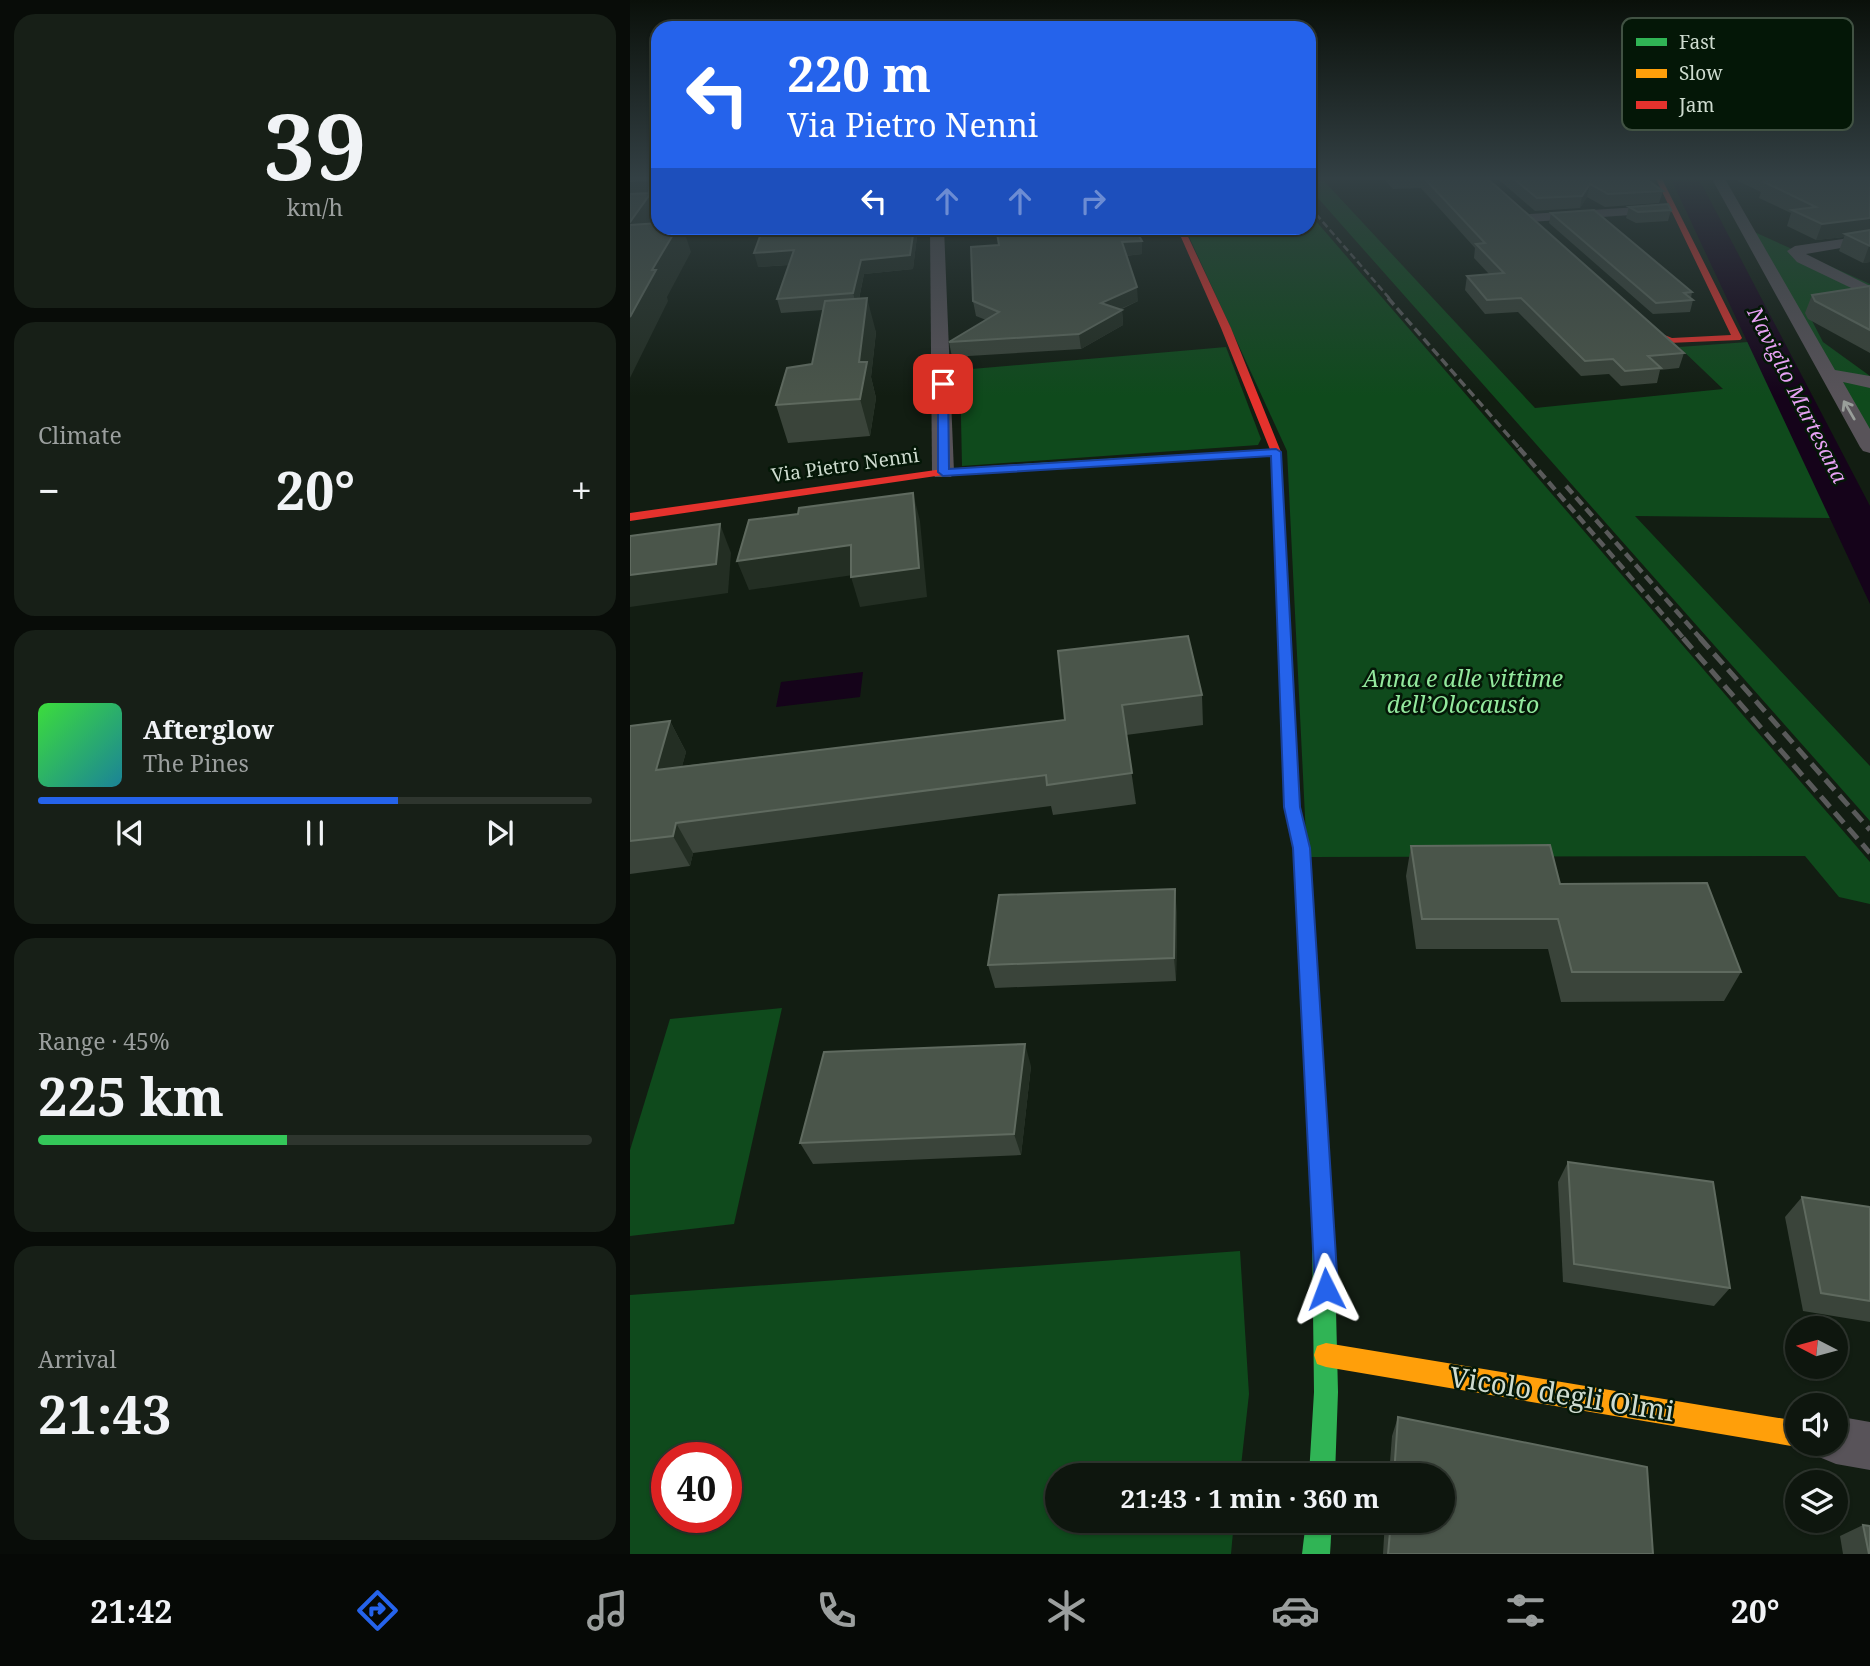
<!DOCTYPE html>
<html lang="en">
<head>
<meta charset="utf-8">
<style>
  :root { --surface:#0e160e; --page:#171f17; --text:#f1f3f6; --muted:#9b9f9e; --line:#2e352e; --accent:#2563eb }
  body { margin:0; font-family:"Noto Serif",serif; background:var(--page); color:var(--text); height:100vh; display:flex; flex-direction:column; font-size:26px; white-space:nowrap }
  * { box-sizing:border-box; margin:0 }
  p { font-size:23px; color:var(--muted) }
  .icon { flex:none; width:38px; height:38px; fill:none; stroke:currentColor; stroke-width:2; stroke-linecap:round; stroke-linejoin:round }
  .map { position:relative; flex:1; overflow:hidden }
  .panel { display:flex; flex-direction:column; gap:14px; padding:14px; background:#080c08; width:630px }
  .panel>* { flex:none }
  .banner { position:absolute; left:21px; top:21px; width:665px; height:214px; border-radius:21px; box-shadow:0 2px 5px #0004,0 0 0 2px var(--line); background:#2563eb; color:#fff; overflow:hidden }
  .needle { width:46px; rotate:276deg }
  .fabs { position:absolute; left:1155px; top:1316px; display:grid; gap:14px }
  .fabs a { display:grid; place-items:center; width:63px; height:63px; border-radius:50%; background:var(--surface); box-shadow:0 2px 5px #0004,0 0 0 2px var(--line); font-size:35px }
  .speed { position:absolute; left:21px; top:1442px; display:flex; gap:14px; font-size:35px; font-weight:700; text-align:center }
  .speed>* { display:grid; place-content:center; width:91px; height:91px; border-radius:50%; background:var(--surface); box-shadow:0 2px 5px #0004,0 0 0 2px var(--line); line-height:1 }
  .speed .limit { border:10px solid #d22; background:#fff; color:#111 }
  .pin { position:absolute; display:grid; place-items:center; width:60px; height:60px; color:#fff; margin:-30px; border-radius:14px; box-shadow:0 4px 10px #0006 }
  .me { position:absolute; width:77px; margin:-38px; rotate:357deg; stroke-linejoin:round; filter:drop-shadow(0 0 5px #0008) }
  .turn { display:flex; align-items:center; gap:24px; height:147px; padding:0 21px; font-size:32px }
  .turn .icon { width:91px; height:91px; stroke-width:2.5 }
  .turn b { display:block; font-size:49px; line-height:60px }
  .lanes { display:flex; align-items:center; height:66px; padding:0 21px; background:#0003; justify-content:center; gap:35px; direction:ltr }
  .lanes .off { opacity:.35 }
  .big { font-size:52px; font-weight:700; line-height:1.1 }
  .panel .tile { flex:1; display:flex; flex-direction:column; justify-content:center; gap:10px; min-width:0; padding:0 24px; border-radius:21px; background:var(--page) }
  .panel .dial { align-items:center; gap:0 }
  .dial b { font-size:91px; line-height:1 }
  .song { display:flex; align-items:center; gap:21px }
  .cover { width:84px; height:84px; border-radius:10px; background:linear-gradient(135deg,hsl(120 70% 55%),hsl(190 70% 35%)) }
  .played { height:7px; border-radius:4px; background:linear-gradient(90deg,var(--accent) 65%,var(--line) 65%) }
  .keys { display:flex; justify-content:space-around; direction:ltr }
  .heat { display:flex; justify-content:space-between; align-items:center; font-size:38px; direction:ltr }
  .charge { height:10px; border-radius:5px; background:linear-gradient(90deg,#34c759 45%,var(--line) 0) }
  .trip { position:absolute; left:415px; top:1463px; width:410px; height:70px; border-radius:35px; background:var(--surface); box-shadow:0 2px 5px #0004,0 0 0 2px var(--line); font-weight:700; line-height:70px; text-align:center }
  .tabs { display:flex; height:112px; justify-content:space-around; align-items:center; background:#060906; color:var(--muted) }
  .tabs .icon { width:49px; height:49px }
  .tabs .current { color:var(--accent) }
  .tabs b { font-size:32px; color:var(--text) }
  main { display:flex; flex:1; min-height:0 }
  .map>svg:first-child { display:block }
</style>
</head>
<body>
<main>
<section class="panel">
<div class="tile dial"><b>39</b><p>km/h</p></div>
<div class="tile"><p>Climate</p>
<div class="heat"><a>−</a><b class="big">20°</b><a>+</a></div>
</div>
<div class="tile">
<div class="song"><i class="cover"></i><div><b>Afterglow</b><p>The Pines</p></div></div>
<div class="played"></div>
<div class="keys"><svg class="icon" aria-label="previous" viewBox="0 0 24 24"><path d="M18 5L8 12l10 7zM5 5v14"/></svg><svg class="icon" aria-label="pause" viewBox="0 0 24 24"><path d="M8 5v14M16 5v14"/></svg><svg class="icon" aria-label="next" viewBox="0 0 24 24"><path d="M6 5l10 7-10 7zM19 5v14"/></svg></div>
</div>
<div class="tile"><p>Range · 45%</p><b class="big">225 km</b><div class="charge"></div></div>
<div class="tile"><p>Arrival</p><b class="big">21:43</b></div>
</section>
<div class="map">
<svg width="1240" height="1554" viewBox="0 0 1240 1554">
  <rect width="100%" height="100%" fill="#121d12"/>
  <g fill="#0f4a1c" fill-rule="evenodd">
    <polygon points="679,181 694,181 905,408 1093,389 1049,347 1118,342 1201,518 1005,516 1240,766 1240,821 679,188"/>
    <polygon points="679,213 1240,862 1240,904 1209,897 1175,856 677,857 657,451 555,228 679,228"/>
    <polygon points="1111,226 1240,284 1240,308 1179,315 1193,342 1240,376 1240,443"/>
    <polygon points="596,347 631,439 628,445 332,466 330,370"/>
    <polygon points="152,1008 104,1224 0,1236 0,1150 40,1019"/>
    <path d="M610,1251L619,1394L610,1475H427V1521H604L601,1554H0V1295ZM37,1458H96V1517H37Z"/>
  </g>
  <g fill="#15031a">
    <polygon points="1041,179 1069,179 1240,506 1240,604"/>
    <polygon points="233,672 230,697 146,707 151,682"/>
  </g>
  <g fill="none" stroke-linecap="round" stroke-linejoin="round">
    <g fill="#585359" fill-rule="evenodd">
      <polygon points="1082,179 1095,179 1205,370 1240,376 1240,388 1213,382 1240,429 1240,453 1233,451 1230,447"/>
      <polygon points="1039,205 1046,209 1044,212 900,222 893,218 900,214"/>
      <polygon points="300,228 314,228 324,472 321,477 305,477 302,472"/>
      <polygon points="1240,235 1240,243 1176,254 1240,286 1240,297 1167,262 1157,251 1165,246"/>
      <polygon points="1206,1416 1240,1422 1240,1470 1206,1464 1189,1457 1183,1444 1206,1444"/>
    </g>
    <g fill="#30b455" fill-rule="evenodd">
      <polygon points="646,449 650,450 650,454 392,470 386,467 392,464"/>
      <polygon points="693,1217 701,1220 704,1228 708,1392 705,1475 679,1475 684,1392 682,1228 685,1220"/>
      <polygon points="676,1521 702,1521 700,1554 672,1554"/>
    </g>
    <g fill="#ff9f0a" fill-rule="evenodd">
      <polygon points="658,715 665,720 670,807 680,848 704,1228 701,1236 693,1239 685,1236 682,1228 664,848 654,807 651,720"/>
      <polygon points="696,1343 1167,1421 1167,1444 1174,1444 1167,1447 696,1367 687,1364 684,1355 687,1346"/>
    </g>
    <g fill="#e5322d" fill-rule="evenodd">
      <polygon points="1026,179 1032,179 1112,338 1110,340 1038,343 1026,338 995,308 1002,306 1032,334 1042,338 1101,335"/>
      <polygon points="547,228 554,228 601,328 651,452 665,720 658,725 651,720 641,452 591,328"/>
      <polygon points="392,464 396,465 396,469 313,475 0,521 0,513 313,469"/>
    </g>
    <polyline stroke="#595a5a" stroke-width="2.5" stroke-dasharray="7 3.5" stroke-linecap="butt" points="679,206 760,299"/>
    <polyline stroke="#595a5a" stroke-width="3.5" stroke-dasharray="9 4.5" stroke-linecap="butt" points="758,298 891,450"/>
    <g stroke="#595a5a" stroke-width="4.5" stroke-dasharray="10 5" stroke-linecap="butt">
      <polyline points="889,448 1055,640"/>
      <polyline points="936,486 1072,640"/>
    </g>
    <g stroke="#595a5a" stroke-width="5" stroke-dasharray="14 7" stroke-linecap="butt">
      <polyline points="1053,638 1240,853"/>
      <polyline points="1070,638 1240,830"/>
    </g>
  </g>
  <g fill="#3a443a">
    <polygon points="754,179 858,179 1054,353 1049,368 1030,370 1027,383 991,386 979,374 951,376 888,312 855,314 835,290 837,276 859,274 844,258 845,248 791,188 763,189"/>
    <polygon points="868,179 1016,179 1033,191 1029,203 975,207 957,197 950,208 905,211"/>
    <polygon points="1104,179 1240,179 1240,262 1233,263 1209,251 1214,237 1186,240 1157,226 1161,213 1129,198 1131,192"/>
    <polygon points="999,207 1041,210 1038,221 1006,223 996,218"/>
    <polygon points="921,213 1062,292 1061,298 1063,300 1060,312 1023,314 919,223"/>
    <polygon points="133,228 288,228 283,269 234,274 229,299 246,332 241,377 246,398 240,436 158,443 146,405 182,364 193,310 151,313 147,299 159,265 128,267"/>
    <polygon points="518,228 506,229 512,254 496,256 508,301 490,310 492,310 493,325 451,349 322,357 319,342 356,320 346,316 343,301 374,232"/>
    <polygon points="1240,286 1240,353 1178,319 1175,313 1182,295"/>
    <polygon points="428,651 572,695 573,725 496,735 506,804 423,815 421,806 63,853 60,866 0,874 0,726 40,721 56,752 52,766 435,720"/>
    <polygon points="781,846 930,884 1111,972 1094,1001 931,1002 918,949 786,949 776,876"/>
    <polygon points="547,912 546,981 365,988 358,965"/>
    <polygon points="401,1066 391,1155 183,1164 170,1143"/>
    <polygon points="938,1162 1100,1288 1084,1306 933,1282 928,1182"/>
    <polygon points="1172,1197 1240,1207 1240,1322 1173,1311 1155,1217"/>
    <polygon points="768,1417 1023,1554 753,1554 755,1521 812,1521 812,1475 759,1475 762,1436"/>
    <polygon points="1233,1525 1240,1554 1213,1554 1210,1536"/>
  </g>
  <g fill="#232e23">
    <polygon points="20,180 28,183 28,226 0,230 0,181"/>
    <polygon points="960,184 957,197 950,208 952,196"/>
    <polygon points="1240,218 1240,233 1215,234 1214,237 1186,240 1192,224"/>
    <polygon points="47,228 53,228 61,252 37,297 38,301 0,378 0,317 22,270"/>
    <polygon points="284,228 288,228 283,269 234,274 227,308 223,293 231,260"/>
    <polygon points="512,241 512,254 493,256 492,242"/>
    <polygon points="1239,246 1240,246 1240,262 1233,263"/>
    <polygon points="164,250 168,264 128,267 124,253"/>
    <polygon points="507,287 508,301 472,317 471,303"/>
    <polygon points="237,298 246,332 241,377 246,398 240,436 230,399 229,362"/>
    <polygon points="492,310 493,325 451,349 449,334"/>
    <polygon points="283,493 290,521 297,597 230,607 221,577"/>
    <polygon points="90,524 101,553 98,593 0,607 0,575"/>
    <polygon points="221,545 230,574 119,590 107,561"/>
    <polygon points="40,721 56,752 43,800 26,770"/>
    <polygon points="46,823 63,853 60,866 43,836"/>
    <polygon points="545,889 547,912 546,981 544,958"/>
    <polygon points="395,1044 401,1066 391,1155 384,1134"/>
  </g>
  <g fill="#4a554a" stroke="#5f6a5f" stroke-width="2">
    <polygon points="0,179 28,179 28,183 0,222 0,194 19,193 20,180 0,181"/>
    <polygon points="795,179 858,179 1054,353 1018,356 1031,368 995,371 983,359 955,361 891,298 857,300 837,276 874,273 846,244 855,243"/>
    <polygon points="884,179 1016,179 1033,191 978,194 960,184 952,196 907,198"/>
    <polygon points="1142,179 1240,179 1240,218 1192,224 1162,210 1186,207 1134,182"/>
    <polygon points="1038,204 1041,210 1008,212 999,207"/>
    <polygon points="964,210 1062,292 1054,293 1063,300 1026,303 921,213"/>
    <polygon points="28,223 28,228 47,228 22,270 26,270 0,317 0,225"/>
    <polygon points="133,228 284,228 280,255 231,260 223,293 147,299 164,250 124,253"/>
    <polygon points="373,228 505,228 512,241 492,242 507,287 471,303 492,310 449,334 319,342 369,312 343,301 341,247 369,245 367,233 374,232"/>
    <polygon points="1240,230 1240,246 1215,234"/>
    <polygon points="1240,286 1240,330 1185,301 1182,295"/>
    <polygon points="237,298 229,362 237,362 230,399 146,405 157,368 182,364 195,301"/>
    <polygon points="283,493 289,568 221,577 221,545 107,561 119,520 168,514 169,508"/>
    <polygon points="90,524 86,564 0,575 0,536"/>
    <polygon points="558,636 572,695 492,705 502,773 417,785 416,775 46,823 43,836 0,841 0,726 40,721 26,770 435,720 428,651"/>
    <polygon points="920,845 930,884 1077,883 1111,972 942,972 928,919 792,919 781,846"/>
    <polygon points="545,889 544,958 358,965 369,895"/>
    <polygon points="395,1044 384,1134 170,1143 194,1052"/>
    <polygon points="938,1162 1083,1182 1100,1288 944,1264"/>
    <polygon points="1172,1197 1240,1207 1240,1301 1191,1293"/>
    <polygon points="768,1417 1017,1467 1023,1554 758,1554 761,1521 812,1521 812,1475 764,1475"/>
    <polygon points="1233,1525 1240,1526 1240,1554 1239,1554"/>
  </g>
  <defs><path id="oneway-shaft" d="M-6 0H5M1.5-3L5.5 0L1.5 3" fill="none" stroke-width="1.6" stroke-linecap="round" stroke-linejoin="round" transform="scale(1.75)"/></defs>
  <use stroke="#999e9a" href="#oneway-shaft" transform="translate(1219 410) rotate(-120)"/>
  <linearGradient id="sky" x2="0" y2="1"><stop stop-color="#0a100a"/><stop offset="0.45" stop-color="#334044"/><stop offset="1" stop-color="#334044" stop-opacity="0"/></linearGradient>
  <rect width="1240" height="396" fill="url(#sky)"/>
  <polygon fill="#2563eb" stroke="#184099" stroke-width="2" points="313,381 318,384 319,469 646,449 651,452 670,807 680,848 708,1289 705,1297 696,1301 688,1297 685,1289 663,848 654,807 641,456 313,476 308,472 308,384"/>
  <g text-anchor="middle" stroke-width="5" stroke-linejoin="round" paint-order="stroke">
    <g font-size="19" fill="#cedbcf" stroke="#041707">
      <text transform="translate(215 465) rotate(-8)" y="7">Via Pietro Nenni</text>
    </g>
    <g font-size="21" font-style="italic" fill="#e6a1f3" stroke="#041707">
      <text transform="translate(1167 395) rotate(63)" y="7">Naviglio Martesana</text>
    </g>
    <g font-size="23" font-style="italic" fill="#93e99d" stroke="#041707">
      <text x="833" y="687">Anna e alle vittime<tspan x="833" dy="26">dell’Olocausto</tspan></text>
    </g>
    <g font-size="28" fill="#cedbcf" stroke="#041707">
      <text transform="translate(932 1394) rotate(9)" y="10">Vicolo degli Olmi</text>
    </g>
  </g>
  <rect x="992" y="18" width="231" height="112" rx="10" fill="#041707" stroke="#415243" stroke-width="2"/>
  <rect x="1006" y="38" width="31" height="8" fill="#30b455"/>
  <rect x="1006" y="69" width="31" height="9" fill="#ff9f0a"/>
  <rect x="1006" y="101" width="31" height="8" fill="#e5322d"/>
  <g font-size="19" fill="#cedbcf">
    <text x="1049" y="49">Fast</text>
    <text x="1049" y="80">Slow</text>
    <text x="1049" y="112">Jam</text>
  </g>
</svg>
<div class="fabs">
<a><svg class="needle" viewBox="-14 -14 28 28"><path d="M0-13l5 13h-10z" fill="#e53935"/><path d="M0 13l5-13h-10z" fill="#9b9f9e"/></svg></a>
<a><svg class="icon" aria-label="sound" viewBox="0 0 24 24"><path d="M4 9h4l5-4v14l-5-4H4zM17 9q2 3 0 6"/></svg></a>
<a><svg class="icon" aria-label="layers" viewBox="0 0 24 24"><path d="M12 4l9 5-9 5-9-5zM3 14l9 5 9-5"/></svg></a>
</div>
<div class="speed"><div class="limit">40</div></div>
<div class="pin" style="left:313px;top:384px;background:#d93025"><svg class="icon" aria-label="arrive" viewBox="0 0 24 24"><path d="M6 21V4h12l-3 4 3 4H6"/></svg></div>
<svg class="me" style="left:696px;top:1289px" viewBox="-20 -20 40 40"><path d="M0-17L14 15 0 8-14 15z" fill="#2563eb" stroke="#fff" stroke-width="4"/></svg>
<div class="trip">21:43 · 1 min · 360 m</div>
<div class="banner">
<div class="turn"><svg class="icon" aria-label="left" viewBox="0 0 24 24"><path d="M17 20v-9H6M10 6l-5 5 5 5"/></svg><div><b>220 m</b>Via Pietro Nenni</div></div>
<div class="lanes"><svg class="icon" aria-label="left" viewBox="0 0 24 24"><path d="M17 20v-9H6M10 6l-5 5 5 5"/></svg><svg class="icon off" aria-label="ahead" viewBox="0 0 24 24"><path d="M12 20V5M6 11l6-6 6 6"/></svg><svg class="icon off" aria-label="ahead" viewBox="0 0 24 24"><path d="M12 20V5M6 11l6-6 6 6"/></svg><svg class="icon off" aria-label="right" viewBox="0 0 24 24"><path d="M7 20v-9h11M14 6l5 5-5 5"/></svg></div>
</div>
</div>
</main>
<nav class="tabs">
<b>21:42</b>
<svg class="icon current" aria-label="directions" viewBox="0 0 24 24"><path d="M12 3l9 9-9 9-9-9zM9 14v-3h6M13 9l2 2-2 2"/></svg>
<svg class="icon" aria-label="music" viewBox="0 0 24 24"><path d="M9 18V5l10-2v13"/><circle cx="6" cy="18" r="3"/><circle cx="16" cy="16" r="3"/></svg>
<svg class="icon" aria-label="phone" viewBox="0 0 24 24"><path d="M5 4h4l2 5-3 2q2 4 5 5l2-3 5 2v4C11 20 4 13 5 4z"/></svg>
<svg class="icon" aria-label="climate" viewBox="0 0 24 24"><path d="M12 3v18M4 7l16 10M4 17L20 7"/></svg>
<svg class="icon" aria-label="car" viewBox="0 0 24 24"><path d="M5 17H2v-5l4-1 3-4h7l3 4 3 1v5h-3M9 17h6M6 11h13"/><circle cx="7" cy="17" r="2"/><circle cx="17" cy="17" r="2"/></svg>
<svg class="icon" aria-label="filters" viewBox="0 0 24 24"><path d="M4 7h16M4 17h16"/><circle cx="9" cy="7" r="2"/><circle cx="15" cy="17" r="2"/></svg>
<b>20°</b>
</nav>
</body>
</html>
